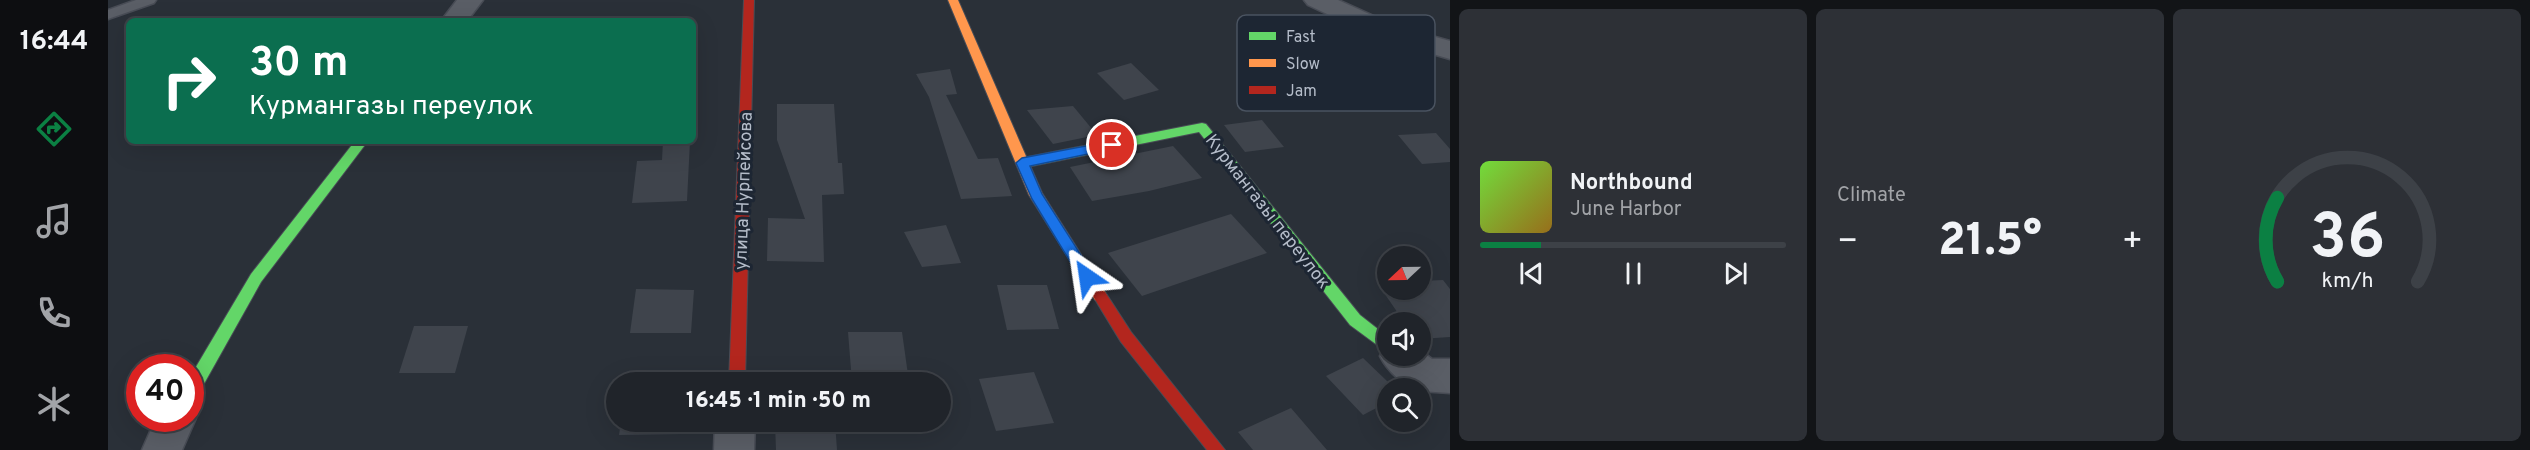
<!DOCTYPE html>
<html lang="en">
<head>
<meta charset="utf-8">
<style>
  :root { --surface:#20242a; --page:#2d3036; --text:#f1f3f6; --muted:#a2a4a8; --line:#3d4147; --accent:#0b8043 }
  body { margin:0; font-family:Overpass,sans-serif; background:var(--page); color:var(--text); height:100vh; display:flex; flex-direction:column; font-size:22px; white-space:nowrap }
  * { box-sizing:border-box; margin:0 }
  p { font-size:20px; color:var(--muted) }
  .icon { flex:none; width:33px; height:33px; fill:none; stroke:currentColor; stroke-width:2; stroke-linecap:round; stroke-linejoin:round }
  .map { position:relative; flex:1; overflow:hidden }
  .drawer { display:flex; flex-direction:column; gap:9px; padding:9px; background:#121417; width:1080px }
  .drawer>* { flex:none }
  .top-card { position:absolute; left:18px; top:18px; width:570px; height:126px; border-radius:9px; box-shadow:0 6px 24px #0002,0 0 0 2px var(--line); background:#0b6e4f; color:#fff; overflow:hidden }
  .needle { width:39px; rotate:248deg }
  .controls { position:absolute; left:1269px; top:246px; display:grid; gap:12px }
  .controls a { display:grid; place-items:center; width:54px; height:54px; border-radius:50%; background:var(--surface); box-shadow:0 6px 24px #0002,0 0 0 2px var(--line); font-size:30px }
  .speed { position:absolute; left:18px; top:354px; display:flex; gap:12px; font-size:30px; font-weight:700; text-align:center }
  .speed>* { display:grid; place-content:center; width:78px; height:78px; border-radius:50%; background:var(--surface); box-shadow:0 6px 24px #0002,0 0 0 2px var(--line); line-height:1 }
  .speed .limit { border:9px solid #d22; background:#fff; color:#111 }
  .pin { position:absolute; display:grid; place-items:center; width:51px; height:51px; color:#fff; margin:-26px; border:3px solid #fff; border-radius:50%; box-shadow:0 2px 6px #0007 }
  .me { position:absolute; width:66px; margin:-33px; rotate:328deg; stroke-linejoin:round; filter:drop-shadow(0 0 4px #0008) }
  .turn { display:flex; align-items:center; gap:21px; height:126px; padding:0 24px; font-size:27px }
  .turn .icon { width:78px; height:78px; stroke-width:2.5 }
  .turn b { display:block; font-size:42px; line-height:51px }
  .big { font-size:45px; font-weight:800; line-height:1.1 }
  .drawer .widget { flex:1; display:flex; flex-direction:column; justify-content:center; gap:9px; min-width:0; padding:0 21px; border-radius:9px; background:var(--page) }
  .drawer .dial { align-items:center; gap:0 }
  .dial svg { height:156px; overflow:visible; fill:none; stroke:var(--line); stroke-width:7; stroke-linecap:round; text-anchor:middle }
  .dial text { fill:var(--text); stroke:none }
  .song { display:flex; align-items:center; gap:18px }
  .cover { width:72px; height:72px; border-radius:9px; background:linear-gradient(135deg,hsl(100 70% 55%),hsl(40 70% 35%)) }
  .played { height:6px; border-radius:3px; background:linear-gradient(90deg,var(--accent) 20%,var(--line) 20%) }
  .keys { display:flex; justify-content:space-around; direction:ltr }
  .heat { display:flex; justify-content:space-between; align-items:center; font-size:33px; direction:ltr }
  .drawer .tiles { flex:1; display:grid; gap:9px; grid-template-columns:repeat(3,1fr) }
  .trip { position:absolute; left:498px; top:372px; width:345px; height:60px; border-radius:30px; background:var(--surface); box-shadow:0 6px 24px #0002,0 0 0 2px var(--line); font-weight:800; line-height:60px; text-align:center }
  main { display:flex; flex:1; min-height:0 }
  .dock { display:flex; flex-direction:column; width:108px; justify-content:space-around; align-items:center; background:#0d0e11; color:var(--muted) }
  .dock .icon { width:42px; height:42px }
  .dock .active { color:var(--accent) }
  .dock b { font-size:27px; color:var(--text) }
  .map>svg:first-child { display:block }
</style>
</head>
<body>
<main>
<nav class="dock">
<b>16:44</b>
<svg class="icon active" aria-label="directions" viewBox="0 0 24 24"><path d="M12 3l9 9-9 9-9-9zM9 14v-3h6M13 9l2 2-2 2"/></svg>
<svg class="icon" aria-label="music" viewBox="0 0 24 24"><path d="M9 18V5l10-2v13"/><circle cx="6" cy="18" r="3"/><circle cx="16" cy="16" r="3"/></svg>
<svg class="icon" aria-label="phone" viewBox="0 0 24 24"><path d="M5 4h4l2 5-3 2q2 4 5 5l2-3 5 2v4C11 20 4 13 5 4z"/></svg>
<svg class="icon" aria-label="climate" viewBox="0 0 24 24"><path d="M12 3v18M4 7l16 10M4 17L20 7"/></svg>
</nav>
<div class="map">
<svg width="1342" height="450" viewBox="0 0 1342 450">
  <rect width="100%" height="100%" fill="#2a3038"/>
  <g fill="#3f444c">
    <polygon points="1023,63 1051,90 1016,100 989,73"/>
    <polygon points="842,69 849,94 838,95 870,159 890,158 904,196 853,199 821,97 808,74"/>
    <polygon points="669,104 726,104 730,163 734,163 736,194 714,195 716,262 659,261 660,218 697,219 669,140"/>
    <polygon points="965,106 989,135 945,144 919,110"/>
    <polygon points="1154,120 1176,147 1137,152 1116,125"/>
    <polygon points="1328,133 1342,149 1342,162 1314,164 1290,135"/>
    <polygon points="555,141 582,141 579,201 524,203 529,161 554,160"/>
    <polygon points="1065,146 1094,178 1041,191 984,201 962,167"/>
    <polygon points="1123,214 1159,253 1034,296 1000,253"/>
    <polygon points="838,225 853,263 814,267 796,232"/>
    <polygon points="1335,280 1342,289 1342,337 1312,339 1312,322 1296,322 1270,284 1280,283 1280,290 1312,290 1312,281"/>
    <polygon points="889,285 939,285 951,329 899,330"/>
    <polygon points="528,289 586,290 583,333 522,333"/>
    <polygon points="306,326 360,326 347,373 291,373"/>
    <polygon points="740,332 794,332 801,382 744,382"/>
    <polygon points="1255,358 1280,382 1280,402 1255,415 1218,376"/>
    <polygon points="723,370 724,382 658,382 658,375 676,375 676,371"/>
    <polygon points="926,372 946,423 888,431 871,379"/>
    <polygon points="577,377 577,382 517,382 517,379"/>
    <polygon points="1183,408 1219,450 1145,450 1130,432"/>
    <polygon points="513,422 574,422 574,434 511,435"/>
    <polygon points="659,422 727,422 729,450 668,450 667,424 659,424"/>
  </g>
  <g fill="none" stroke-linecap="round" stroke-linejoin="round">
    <g stroke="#484c55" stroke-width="3">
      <polygon id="lane" points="28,0 48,0 46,3 0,19 0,10"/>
    </g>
    <g stroke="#484c55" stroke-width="3">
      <g id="street">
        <polygon points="349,0 375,0 359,21 333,21"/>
        <polygon points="1196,0 1230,0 1288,26 1342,41 1342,59 1270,38 1200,5"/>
        <path d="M1280,343V356H1312V350L1324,359H1342V393L1312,391V388C1296,388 1279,370 1272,356Z"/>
        <polygon points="82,406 88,418 74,450 34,450 48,418 82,418"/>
        <polygon points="607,422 647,422 646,450 606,450"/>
      </g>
    </g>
    <g stroke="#484c55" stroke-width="2">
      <g id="fast">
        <polygon points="1094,123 1098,124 1252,315 1280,337 1280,353 1242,325 1091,132 914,168 908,163 914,158"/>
        <polygon points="247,141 260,141 153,282 88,398 82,400 82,377 143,274"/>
      </g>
    </g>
    <g stroke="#484c55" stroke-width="2">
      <polygon id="slow" points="840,0 850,0 934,193 997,292 999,296 997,300 992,302 987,300 921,195"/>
    </g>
    <g stroke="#484c55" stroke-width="2">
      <g id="jam">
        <polygon points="636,0 646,0 637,382 621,382"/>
        <polygon points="992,290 997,292 1023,332 1117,450 1099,450 1013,342 985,296 987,292"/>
      </g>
    </g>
    <use href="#lane" fill="#5a5e66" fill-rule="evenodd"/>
    <use href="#street" fill="#5a5e66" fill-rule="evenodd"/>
    <use href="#fast" fill="#63d668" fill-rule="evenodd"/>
    <use href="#slow" fill="#ff974d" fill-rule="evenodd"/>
    <use href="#jam" fill="#b3261e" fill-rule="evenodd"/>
  </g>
  <polygon fill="#1a73e8" stroke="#114b97" stroke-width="1.5" points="1004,141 1009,142 1011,145 1009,148 922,166 934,194 987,277 984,281 974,281 924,199 908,163 914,158"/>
  <g text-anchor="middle" stroke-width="6" stroke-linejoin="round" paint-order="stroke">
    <g font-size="18" fill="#b4bcc9" stroke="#1d2633">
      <text transform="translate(635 191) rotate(-88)" y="6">улица Нурпейсова</text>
      <text transform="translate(1160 211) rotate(52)" y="6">Курмангазы переулок</text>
    </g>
  </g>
  <rect x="1129" y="15" width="198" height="96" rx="9" fill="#1d2633" stroke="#4a5360" stroke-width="1.5"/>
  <rect x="1141" y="32" width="27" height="8" fill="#63d668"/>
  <rect x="1141" y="59" width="27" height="8" fill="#ff974d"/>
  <rect x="1141" y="86" width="27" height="8" fill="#b3261e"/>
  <g font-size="16" fill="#b4bcc9">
    <text x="1178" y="42">Fast</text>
    <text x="1178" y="69">Slow</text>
    <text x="1178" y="96">Jam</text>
  </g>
</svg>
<div class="controls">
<a><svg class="needle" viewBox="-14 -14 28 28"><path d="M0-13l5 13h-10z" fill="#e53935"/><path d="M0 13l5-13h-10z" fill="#a2a4a8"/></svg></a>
<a><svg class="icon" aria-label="sound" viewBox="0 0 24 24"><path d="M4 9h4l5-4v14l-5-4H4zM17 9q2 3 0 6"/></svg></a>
<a><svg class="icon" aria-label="search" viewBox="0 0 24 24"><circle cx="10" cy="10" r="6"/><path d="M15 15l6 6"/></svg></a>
</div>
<div class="speed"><div class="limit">40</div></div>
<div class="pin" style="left:1004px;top:145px;background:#d93025"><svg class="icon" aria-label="arrive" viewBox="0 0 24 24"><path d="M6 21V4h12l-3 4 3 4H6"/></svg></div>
<svg class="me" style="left:979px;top:277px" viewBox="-20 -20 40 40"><path d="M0-17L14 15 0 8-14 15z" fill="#1a73e8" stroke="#fff" stroke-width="4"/></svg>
<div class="trip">16:45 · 1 min · 50 m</div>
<div class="top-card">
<div class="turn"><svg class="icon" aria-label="right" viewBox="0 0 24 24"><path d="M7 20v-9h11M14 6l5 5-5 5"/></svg><div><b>30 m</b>Курмангазы переулок</div></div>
</div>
</div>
<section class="drawer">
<div class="tiles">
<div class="widget">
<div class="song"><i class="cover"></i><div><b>Northbound</b><p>June Harbor</p></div></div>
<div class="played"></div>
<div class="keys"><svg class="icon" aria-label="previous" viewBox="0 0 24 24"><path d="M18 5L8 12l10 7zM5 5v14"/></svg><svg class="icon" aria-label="pause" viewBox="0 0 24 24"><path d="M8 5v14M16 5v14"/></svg><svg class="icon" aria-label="next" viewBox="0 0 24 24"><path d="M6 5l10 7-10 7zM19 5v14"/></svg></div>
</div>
<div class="widget"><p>Climate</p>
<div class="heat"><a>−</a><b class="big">21.5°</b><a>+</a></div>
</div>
<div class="widget dial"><svg viewBox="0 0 100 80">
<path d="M14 69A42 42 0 1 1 86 69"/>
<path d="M14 69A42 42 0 0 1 14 26" stroke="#0b8043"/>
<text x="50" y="56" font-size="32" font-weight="700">36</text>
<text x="50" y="72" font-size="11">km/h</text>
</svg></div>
</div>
</section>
</main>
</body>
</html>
